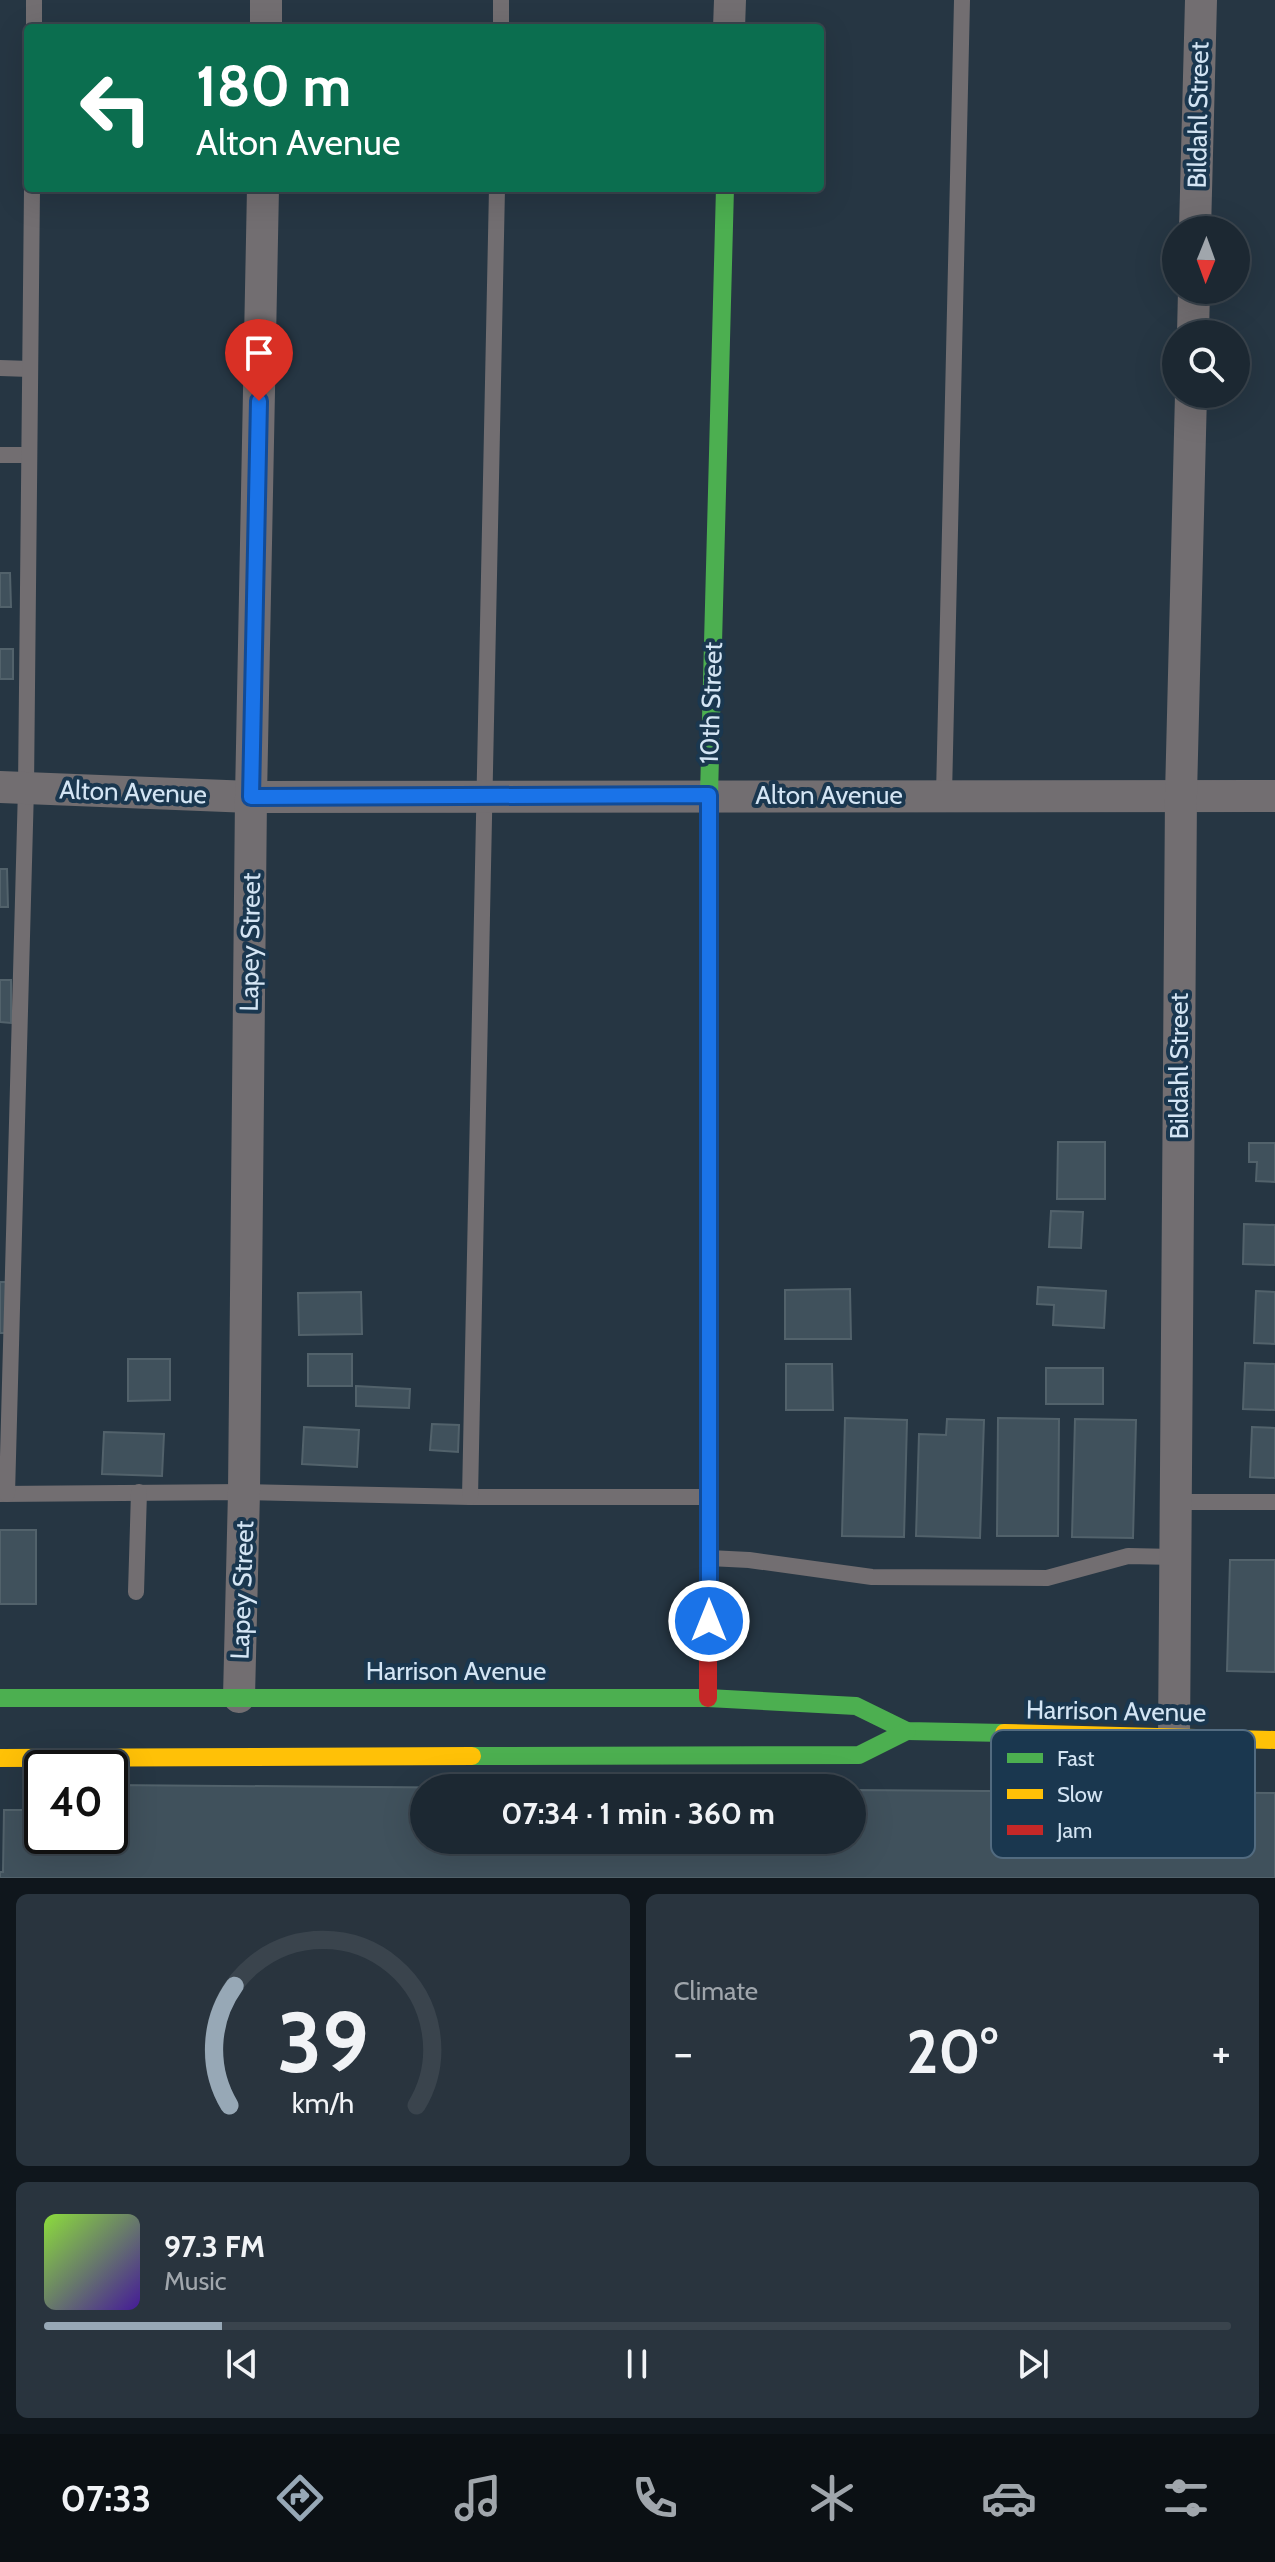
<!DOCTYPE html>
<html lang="en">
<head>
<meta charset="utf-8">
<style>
  :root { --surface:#1c2832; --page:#29343e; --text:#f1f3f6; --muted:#a0a6ac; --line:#3a444d; --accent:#97a8b6 }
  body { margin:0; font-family:Cabin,sans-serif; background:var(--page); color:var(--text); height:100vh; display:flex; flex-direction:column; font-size:30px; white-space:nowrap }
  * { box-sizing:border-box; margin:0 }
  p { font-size:26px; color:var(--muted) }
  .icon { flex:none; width:44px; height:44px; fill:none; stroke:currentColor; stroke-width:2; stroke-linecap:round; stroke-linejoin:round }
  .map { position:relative; height:1878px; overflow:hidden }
  .sheet { display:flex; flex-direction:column; gap:16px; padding:16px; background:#0f161c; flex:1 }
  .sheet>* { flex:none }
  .guide { position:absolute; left:24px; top:24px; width:800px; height:168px; border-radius:8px; box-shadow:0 8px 32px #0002,0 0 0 2px var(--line); background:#0b6e4f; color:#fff; overflow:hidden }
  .needle { width:52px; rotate:181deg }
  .buttons { position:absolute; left:1162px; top:216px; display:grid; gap:16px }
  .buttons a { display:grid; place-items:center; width:88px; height:88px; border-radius:50%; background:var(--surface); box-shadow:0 8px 32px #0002,0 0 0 2px var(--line); font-size:40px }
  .speed { position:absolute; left:24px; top:1750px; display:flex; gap:16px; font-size:40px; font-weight:700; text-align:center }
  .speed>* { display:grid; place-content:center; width:104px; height:104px; border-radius:50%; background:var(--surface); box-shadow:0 8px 32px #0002,0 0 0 2px var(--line); line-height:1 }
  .speed .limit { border:4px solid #111; border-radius:12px; background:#fff; color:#111 }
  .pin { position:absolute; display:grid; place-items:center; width:68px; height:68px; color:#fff; margin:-82px -34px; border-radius:50% 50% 50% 0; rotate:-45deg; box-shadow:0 0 8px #0007 }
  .pin .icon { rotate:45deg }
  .me { position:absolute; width:88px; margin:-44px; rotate:0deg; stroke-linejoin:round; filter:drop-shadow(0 0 6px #0008) }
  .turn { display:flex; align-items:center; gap:28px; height:168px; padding:0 40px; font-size:36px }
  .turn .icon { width:104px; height:104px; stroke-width:2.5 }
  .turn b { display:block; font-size:56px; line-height:68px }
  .big { font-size:60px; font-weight:700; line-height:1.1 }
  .sheet .card { flex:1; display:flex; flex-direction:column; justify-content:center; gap:12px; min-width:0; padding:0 28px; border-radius:12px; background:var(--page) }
  .sheet .dial { align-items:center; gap:0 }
  .dial svg { height:208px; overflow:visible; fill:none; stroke:var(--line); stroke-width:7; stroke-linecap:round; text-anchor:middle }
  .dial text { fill:var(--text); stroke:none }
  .song { display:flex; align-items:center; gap:24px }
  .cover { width:96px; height:96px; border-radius:12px; background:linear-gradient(135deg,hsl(90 70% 55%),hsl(260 70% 35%)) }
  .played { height:8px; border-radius:4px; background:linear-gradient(90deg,var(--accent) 15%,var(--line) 15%) }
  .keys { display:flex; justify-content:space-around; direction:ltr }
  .heat { display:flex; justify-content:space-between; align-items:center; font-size:44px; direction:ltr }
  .sheet .tiles { flex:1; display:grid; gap:16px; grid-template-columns:1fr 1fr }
  .card:last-child { grid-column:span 2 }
  .trip { position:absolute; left:410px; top:1774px; width:456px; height:80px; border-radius:40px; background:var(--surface); box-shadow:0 8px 32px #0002,0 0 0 2px var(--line); font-weight:700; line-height:80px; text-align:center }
  .dock { display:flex; height:128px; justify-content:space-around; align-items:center; background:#0b1014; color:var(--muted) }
  .dock .icon { width:56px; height:56px }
  .dock .selected { color:var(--accent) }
  .dock b { font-size:36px; color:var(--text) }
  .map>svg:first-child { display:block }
</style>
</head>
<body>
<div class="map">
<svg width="1275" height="1878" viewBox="0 0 1275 1878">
  <rect width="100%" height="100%" fill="#263643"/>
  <g fill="#40515c" stroke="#52626b" stroke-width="2">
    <polygon points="0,573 10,573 11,607 0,607"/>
    <rect x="0" y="649" width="13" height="30"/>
    <polygon points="0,869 7,869 8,907 0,907"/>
    <polygon points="0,980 11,980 11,1023 0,1022"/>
    <polygon points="1058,1142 1105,1142 1105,1199 1057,1199"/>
    <polygon points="1249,1143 1275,1143 1275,1182 1256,1181 1257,1162 1249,1162"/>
    <polygon points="1051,1211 1083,1212 1081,1248 1049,1247"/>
    <polygon points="1244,1224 1275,1225 1275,1265 1243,1264"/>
    <rect x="0" y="1282" width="8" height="51"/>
    <polygon points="1038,1287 1106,1291 1104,1328 1053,1325 1054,1305 1037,1304"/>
    <polygon points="850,1289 851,1339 785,1339 785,1290"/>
    <polygon points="1256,1291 1275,1292 1275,1344 1254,1343"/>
    <polygon points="361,1292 362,1334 299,1335 298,1293"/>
    <rect x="308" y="1354" width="44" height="32"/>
    <polygon points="128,1359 170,1359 170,1400 128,1401"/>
    <polygon points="1245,1363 1275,1364 1275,1410 1243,1409"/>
    <polygon points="786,1364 832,1364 833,1410 786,1410"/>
    <rect x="1046" y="1368" width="57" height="36"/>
    <polygon points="356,1386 410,1389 409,1408 356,1406"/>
    <polygon points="845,1418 907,1420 904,1537 842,1536"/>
    <polygon points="998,1418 1059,1419 1058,1536 997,1536"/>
    <polygon points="947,1419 984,1420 980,1538 916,1536 919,1434 946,1435"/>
    <polygon points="1075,1419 1136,1420 1133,1538 1072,1537"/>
    <polygon points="432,1424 459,1425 458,1452 430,1450"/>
    <polygon points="304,1427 359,1430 357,1467 302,1464"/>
    <polygon points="1252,1427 1275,1428 1275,1478 1250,1477"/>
    <polygon points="104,1432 164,1434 162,1476 102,1474"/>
    <rect x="0" y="1530" width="36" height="74"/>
    <polygon points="1230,1560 1275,1560 1275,1672 1227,1671"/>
    <polygon points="33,1785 42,1785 42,1836 110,1836 110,1785 497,1788 424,1788 424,1840 852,1840 852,1790 1275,1793 1275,1878 0,1878 0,1872 3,1872 4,1810 32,1810"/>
  </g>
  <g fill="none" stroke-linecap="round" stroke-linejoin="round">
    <g stroke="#726e71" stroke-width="16">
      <polyline points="34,28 34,0"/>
      <polyline points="501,28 501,0"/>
      <polyline points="0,368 30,369"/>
      <polyline points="0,455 29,455"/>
      <polyline points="944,795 962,0"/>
      <polyline points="0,1494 244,1492 470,1497 708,1497"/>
      <polyline points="7,1494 26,788 32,188"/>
      <polyline points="470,1497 497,188"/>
      <polyline points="1176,1502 1275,1502"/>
      <polyline points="709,1558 749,1560 872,1577 1047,1578 1128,1556 1175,1557"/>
      <polyline points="136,1592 139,1492"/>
    </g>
    <g stroke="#726e71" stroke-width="32">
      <polyline points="266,28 266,0"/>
      <polyline points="729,28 730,0"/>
      <polyline points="1195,230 1201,0"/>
      <polyline points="1193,334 1194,290"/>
      <polyline points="0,787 251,797 1275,796"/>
      <polyline points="239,1697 244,1492 251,797 263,188"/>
      <polyline points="1174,1739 1181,795 1191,394"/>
    </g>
    <g stroke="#4caf50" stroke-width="18">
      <polyline points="708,1312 709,795 725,188"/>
      <polyline points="0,1698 708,1698 856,1706 907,1731 1004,1733"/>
      <polyline points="472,1756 859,1755 907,1731"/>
    </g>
    <g stroke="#ffc107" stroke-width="18">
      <polyline points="1004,1733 1275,1740"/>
      <polyline points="0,1758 472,1756"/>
    </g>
    <polyline stroke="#c62828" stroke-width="18" points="708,1698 708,1312"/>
  </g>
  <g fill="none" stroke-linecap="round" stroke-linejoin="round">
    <g stroke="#114b97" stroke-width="20">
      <polyline id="route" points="259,401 251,797 709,795 709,1621"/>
    </g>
    <use href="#route" stroke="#1a73e8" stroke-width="14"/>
  </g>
  <g text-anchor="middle" stroke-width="8" stroke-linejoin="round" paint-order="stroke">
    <g font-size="26" fill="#d4e5f4" stroke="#1a374f">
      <text transform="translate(1198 115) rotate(-89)" y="9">Bildahl Street</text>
      <text transform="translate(711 703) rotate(-88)" y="9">10th Street</text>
      <text transform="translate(133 792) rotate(2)" y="9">Alton Avenue</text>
      <text x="829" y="804">Alton Avenue</text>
      <text transform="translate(250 942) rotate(-89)" y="9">Lapey Street</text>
      <text transform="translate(1179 1066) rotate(-90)" y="9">Bildahl Street</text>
      <text transform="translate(242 1590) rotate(-88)" y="9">Lapey Street</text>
      <text x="456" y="1680">Harrison Avenue</text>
      <text transform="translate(1116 1711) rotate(1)" y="9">Harrison Avenue</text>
    </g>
  </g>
  <rect x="991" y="1730" width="264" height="128" rx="12" fill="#1a374f" stroke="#526b80" stroke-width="2"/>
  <rect x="1007" y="1753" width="36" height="10" fill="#4caf50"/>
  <rect x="1007" y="1789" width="36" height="10" fill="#ffc107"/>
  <rect x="1007" y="1825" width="36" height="10" fill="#c62828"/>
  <g font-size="22" fill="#d4e5f4">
    <text x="1057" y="1766">Fast</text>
    <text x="1057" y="1802">Slow</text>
    <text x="1057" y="1838">Jam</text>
  </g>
</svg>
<div class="buttons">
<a><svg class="needle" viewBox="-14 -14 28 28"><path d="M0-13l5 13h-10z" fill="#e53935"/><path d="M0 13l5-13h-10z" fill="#a0a6ac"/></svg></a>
<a><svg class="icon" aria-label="search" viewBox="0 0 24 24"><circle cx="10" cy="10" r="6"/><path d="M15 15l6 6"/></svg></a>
</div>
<div class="speed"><div class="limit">40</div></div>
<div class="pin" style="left:259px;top:401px;background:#d93025"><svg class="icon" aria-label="arrive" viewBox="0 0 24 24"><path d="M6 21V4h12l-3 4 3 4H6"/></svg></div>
<svg class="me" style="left:709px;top:1621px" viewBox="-20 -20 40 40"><circle r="17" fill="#1a73e8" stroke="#fff" stroke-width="3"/><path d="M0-11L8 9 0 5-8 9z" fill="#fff"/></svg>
<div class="trip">07:34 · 1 min · 360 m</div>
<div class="guide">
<div class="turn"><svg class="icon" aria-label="left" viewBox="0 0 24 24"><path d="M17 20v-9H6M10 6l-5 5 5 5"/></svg><div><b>180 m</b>Alton Avenue</div></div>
</div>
</div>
<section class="sheet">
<div class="tiles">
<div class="card dial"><svg viewBox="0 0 100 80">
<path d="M14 69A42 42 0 1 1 86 69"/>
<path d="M14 69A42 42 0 0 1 16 23" stroke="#97a8b6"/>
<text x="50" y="56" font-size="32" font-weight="700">39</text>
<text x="50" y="72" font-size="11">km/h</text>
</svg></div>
<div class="card"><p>Climate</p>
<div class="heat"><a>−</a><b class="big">20°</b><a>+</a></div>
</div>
<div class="card">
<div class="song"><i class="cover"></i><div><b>97.3 FM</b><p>Music</p></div></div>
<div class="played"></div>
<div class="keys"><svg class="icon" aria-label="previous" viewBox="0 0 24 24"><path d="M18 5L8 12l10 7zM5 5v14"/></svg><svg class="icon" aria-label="pause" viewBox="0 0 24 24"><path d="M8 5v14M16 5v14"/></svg><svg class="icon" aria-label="next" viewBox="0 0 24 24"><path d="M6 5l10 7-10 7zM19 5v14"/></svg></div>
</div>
</div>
</section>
<nav class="dock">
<b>07:33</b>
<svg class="icon selected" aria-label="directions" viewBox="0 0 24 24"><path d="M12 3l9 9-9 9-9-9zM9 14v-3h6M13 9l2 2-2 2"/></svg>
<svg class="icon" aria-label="music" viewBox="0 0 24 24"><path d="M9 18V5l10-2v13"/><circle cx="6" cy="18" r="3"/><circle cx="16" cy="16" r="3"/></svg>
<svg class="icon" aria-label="phone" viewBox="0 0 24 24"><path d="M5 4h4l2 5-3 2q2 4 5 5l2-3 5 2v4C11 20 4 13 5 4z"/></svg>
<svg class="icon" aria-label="climate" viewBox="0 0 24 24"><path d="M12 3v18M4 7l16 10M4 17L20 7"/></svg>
<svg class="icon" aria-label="car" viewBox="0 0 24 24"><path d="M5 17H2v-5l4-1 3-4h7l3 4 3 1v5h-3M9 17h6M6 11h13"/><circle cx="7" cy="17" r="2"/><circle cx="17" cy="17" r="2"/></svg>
<svg class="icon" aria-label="filters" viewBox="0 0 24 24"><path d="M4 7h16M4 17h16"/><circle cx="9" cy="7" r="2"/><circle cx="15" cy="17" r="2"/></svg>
</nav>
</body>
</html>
